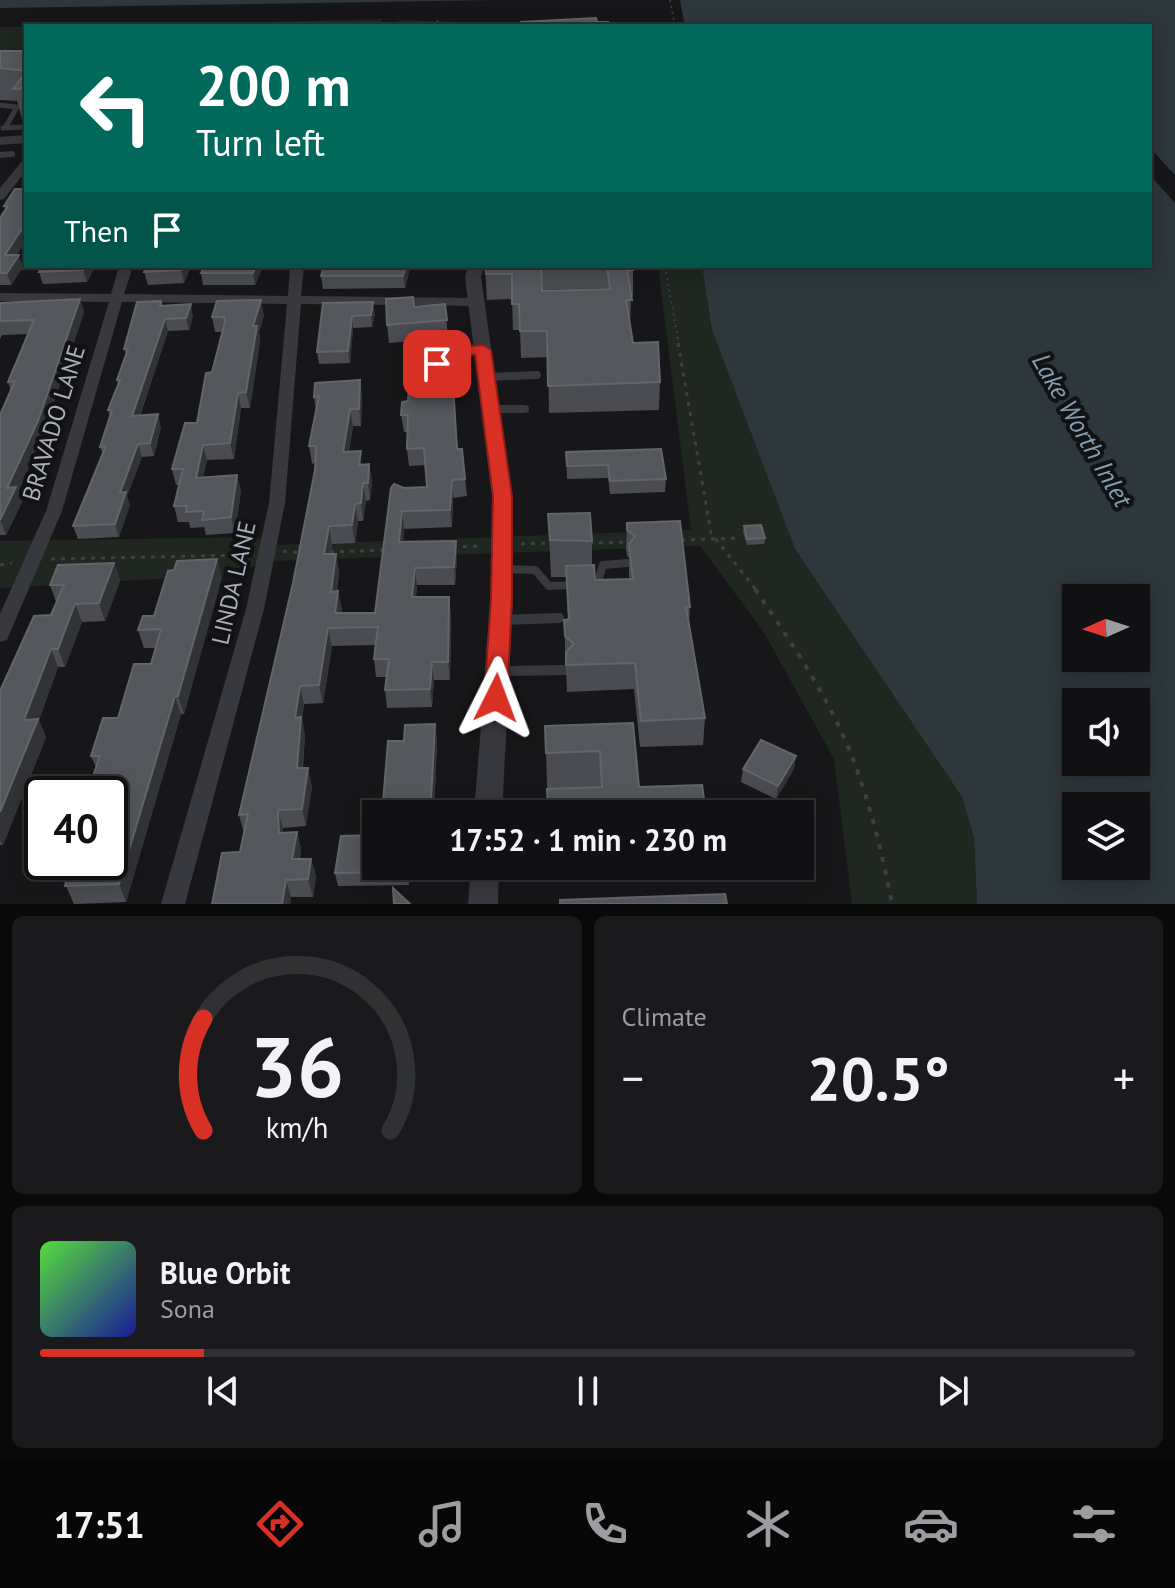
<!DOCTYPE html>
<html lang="en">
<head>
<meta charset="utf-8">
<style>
  :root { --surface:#111113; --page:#1a1a1c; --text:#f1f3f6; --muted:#9c9da0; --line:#303133; --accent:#d93025 }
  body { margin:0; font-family:"PT Sans",sans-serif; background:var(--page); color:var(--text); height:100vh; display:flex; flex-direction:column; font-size:30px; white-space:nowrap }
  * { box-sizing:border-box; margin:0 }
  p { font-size:26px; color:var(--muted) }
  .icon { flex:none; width:44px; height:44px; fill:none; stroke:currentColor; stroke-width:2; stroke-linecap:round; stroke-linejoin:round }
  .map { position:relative; height:904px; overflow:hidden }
  .details { display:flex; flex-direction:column; gap:12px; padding:12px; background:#09090a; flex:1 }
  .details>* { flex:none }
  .guide { position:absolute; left:24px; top:24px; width:1128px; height:244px; border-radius:0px; box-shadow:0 4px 20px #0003,0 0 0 2px var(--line); background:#00695c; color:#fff; overflow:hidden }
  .needle { width:52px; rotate:267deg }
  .tools { position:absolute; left:1062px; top:584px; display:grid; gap:16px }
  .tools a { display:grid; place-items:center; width:88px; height:88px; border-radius:0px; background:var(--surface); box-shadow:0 4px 20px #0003,0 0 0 2px var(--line); font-size:40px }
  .speed { position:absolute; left:24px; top:776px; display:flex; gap:16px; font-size:40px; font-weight:700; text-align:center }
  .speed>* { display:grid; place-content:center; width:104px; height:104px; border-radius:50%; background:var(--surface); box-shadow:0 4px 20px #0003,0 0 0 2px var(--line); line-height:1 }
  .speed .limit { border:4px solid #111; border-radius:12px; background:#fff; color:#111 }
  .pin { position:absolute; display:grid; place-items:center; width:68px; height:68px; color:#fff; margin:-34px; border-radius:16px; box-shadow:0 4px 12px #0006 }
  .me { position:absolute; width:88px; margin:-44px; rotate:3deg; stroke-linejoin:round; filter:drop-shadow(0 0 6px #0008) }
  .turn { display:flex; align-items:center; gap:28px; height:168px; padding:0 40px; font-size:36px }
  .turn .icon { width:104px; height:104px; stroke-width:2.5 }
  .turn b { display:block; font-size:56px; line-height:68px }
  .then { display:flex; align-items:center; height:76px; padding:0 40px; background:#0003; gap:16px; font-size:30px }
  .big { font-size:60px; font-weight:700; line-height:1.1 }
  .details .widget { flex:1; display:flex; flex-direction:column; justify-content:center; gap:12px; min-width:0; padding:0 28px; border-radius:12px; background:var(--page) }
  .details .dial { align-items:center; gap:0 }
  .dial svg { height:208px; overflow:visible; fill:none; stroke:var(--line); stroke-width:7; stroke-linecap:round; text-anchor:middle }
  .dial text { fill:var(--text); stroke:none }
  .song { display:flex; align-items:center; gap:24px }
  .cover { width:96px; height:96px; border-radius:12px; background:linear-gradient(135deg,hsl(110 70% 55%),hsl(240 70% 35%)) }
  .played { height:8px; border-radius:4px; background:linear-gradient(90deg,var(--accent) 15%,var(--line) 15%) }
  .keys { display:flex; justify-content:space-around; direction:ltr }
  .heat { display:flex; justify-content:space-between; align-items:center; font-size:44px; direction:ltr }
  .details .tiles { flex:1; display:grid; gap:12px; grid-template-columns:1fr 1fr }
  .widget:last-child { grid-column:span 2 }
  .trip { position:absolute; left:362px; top:800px; width:452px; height:80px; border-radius:0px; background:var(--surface); box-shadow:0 4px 20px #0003,0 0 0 2px var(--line); font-weight:700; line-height:80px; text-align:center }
  .menu { display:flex; height:128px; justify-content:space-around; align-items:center; background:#070708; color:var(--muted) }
  .menu .icon { width:56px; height:56px }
  .menu .current { color:var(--accent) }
  .menu b { font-size:36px; color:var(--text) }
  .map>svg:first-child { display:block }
</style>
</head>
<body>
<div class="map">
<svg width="1175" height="904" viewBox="0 0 1175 904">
  <rect width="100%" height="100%" fill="#171719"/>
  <g fill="#1f2720">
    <polygon points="382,19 380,26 133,26"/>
    <polygon points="399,20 577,26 397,26"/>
    <polygon points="0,27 26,27 26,49 0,50"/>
    <polygon points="658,266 702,266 712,330 795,549 962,797 974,838 977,904 852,904 834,759 763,631 700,546 271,561 226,575 0,588 0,541 255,537 276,545 691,530"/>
  </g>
  <g fill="#2d373c" fill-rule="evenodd">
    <polygon points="0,0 497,0 0,8"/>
    <polygon points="680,0 1175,0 1175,175 1150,148 1150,26 685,26"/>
    <path d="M1150,175L1175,203V904H977L974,838L962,797L795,549L712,330L702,266H1150ZM1136,598V658H1076V598ZM1136,702V762H1076V702ZM1136,806V866H1076V806Z"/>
  </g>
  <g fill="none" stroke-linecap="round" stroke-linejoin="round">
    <g stroke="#3e4045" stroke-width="2" stroke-dasharray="2 4" stroke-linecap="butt">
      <polyline points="670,0 675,26"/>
      <polyline points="389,26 391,20"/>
      <polyline points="432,26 439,20"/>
      <polyline points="16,51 26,51"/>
      <polyline points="665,266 679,345"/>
    </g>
    <g stroke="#3e4045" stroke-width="3" stroke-dasharray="4 6" stroke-linecap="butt">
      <polyline points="678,343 711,533 757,591"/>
      <polyline points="681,540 741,538"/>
      <polyline points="589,543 630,542"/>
      <polyline points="521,544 550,543"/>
      <polyline points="453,547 482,546"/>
      <polyline points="283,551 302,553"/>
      <polyline points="330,552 386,550"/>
      <polyline points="51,559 248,555"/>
      <polyline points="0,565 12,563"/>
    </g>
    <path stroke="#3e4045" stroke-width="4" stroke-dasharray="5 8" stroke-linecap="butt" d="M755,589C789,639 826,693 849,749C869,799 882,851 892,904"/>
    <g stroke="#38393e" stroke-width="5">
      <polyline points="0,105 17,107 5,128"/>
      <polyline points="3,128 26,127"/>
    </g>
    <g stroke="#38393e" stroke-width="6">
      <polyline points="0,155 12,154"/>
      <polyline points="451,345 458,345"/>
    </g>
    <g stroke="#38393e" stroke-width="8">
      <polygon points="458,344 462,361 412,366 411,348"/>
      <polyline points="462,350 482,350"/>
      <polyline points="487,377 537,375"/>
      <polyline points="491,409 525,409"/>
      <polyline points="503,569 535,570 549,586 578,585"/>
      <polyline points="591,585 597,584 603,565 627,563"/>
    </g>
    <g stroke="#38393e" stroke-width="10">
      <polyline points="501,620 559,618"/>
      <polyline points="502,671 566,670"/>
    </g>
    <g fill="#38393e" fill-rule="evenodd">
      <polygon points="26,160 26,171 4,199 0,200 0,188 22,161"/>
      <polygon points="119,266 133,266 124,294 288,296 290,266 304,266 301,296 476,298 483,302 476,306 301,304 285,503 264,609 185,904 161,904 246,609 269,503 287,304 122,302 62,511 9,635 7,640 0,642 0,614 46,511 109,302 0,301 0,293 111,294"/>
    </g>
    <g fill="#38393e" fill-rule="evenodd">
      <polygon points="26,135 26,143 0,145 0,137"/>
      <polygon points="468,266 484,266 481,277 512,496 513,599 502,814 474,814 491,599 492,496 465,277"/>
      <polygon points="471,866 499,866 498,904 468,904"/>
    </g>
  </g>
  <g fill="#4a4c51" fill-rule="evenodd">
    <polygon points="0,51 26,51 26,122 23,122 17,101 0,100"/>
    <polygon points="26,189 26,240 17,255 23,267 11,285 0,285 0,218 5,210 4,206"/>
    <polygon points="42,266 95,266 87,282 43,284 39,272"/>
    <polygon points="147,266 191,266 184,283 148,285 144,272"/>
    <polygon points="263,266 255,285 203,285 201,273"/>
    <path d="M485,266H633V296H631L630,326L633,343L660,382L659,410L549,413L548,357L521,358L520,330H513L512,299L487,300ZM606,288V289L542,291V290Z"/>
    <polygon points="410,268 405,288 323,289 321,276"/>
    <polygon points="80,299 84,312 43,435 18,492 22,502 6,535 0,535 0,415 11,391 8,382 28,334 2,335 0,339 0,303"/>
    <polygon points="161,301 163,306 193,316 189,330 168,331 140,416 161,427 154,456 142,457 127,496 130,505 119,537 78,539 73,526 103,455 100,447 110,417 108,410 118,385 117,380 126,355 124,349"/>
    <polygon points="323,303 375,314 372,327 353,328 350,363 319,364 317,352"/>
    <polygon points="445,304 448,338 389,343 387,325 414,307"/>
    <polygon points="264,315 259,332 260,341 250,408 241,408 234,459 207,460 203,477 241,491 235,533 206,535 204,527 190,528 189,522 178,522 174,506 179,485 176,485 172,469 197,423 212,372 222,332 215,332 212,317"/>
    <polygon points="449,355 450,384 458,449 462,449 467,496 453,498 452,527 404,529 403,542 456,541 457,558 455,585 417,585 416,597 451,615 450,680 434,680 432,707 387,708 385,690 386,677 376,677 374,659 375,645 332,646 323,703 304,704 302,719 305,735 303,768 312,786 306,826 283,828 283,833 297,832 301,850 300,859 311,859 316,876 313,897 291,897 290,904 212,904 240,852 244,833 239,815 293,583 315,470 315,463 312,464 309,446 316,410 314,397 360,380 362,397 361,426 353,426 349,451 363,465 369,464 372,482 370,500 366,501 363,521 358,521 355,543 332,544 331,554 336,554 339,572 337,591 342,609 341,613 375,613 404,488 427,487 426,465 409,466 407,449 408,432 404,432 401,415 421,373"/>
    <polygon points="566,452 666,479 665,492 610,494 608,478 567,479"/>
    <polygon points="548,514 592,541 592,565 595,580 629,579 629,558 627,556 626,549 627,523 690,607 689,622 705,718 703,745 640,747 634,689 567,692 564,620 568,620 566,577 551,577"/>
    <polygon points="744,526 765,538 764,544 747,545 743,532"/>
    <polygon points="114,563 120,581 105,621 82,622 65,667 58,667 39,720 46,737 3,845 0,845 0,691 51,615 56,602 50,585"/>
    <polygon points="222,577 184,714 181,714 126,902 74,904 59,870 110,862 96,767 91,756 118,718 151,664 155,648 144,648 138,630 154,616"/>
    <polygon points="633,723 639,787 702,785 706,814 548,814 546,753"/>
    <polygon points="435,724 437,743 434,814 385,814 383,803 404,741"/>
    <polygon points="796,756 794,769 776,799 741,782 743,769"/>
    <polygon points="376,866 411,866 409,885 338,886 335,873"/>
  </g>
  <g fill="#313336">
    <polygon points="23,227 26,240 9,267 5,255"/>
    <polygon points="19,255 23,267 11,285 7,273"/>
    <polygon points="85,266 95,266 87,282 83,270"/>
    <polygon points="183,266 191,266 184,283 181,270"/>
    <polygon points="256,266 263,266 255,285 253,273"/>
    <polygon points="406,266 410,266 410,268 405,288 403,276"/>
    <polygon points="80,299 84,312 43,435 18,492 22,502 6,535 0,520 7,488"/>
    <polygon points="261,300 264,315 259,332 260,341 250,408 246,392 253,326"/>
    <polygon points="373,302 375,314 372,327 371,315"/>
    <polygon points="191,304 193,316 189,330 186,318"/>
    <polygon points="352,316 353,328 350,363 348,351"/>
    <polygon points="165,319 168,331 135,429 132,416"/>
    <polygon points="449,355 450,372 449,401 448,384"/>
    <polygon points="360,380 362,397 361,426 359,409"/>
    <polygon points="238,393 241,408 234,459 230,443"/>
    <polygon points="350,409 353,426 346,469 343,452"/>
    <polygon points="158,414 161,427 154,456 150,443"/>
    <polygon points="138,444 142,457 127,496 130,505 119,537 115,524 120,493"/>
    <polygon points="203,445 207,460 200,494 196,478"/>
    <polygon points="369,464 372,482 370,500 368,483"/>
    <polygon points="237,475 241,491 235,533 231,517"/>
    <polygon points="452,480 453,498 452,527 450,510"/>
    <polygon points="363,483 366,501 363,521 361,503"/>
    <polygon points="355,504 358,521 355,543 352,525"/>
    <polygon points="402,511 404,529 402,559 399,542"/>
    <polygon points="329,526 332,544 328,572 324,554"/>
    <polygon points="456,541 457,558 455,585 454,567"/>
    <polygon points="336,554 339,572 334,609 331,592"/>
    <polygon points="217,559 222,577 184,714 178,696"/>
    <polygon points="114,563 120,581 105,621 99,603"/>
    <polygon points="415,568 417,585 414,615 412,597"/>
    <polygon points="338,591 342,609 339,628 335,613"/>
    <polygon points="449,597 451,615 450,680 448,662"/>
    <polygon points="75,604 82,622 65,667 58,649"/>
    <polygon points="328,628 332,646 323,703 319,685"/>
    <polygon points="51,649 58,667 39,720 46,737 3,845 0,840 0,812 24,720"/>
    <polygon points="432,662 434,680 432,707 430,689"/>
    <polygon points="300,686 304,704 302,719 305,735 301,786 297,768 295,718"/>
    <polygon points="175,696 181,714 126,902 119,884"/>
    <polygon points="435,724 437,743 434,814 433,814 431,800"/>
    <polygon points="796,756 794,769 776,799 778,786"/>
    <polygon points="308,768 312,786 306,826 302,809"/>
    <polygon points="278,810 283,828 284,851 279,833"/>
    <polygon points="297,832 301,850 296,877 292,859"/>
    <polygon points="311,859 316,876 313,897 308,879"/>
    <polygon points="407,866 411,866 409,885 407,872"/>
    <polygon points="286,880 291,897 290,904 282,904"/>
  </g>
  <g fill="#54575c" stroke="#62656a" stroke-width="2">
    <polygon points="596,18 597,22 608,22 608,26 521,26 521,22"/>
    <polygon points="0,51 26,51 26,71 0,68"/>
    <polygon points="26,72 26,88 13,89"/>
    <polygon points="15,189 26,189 26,227 23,227 5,255 19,255 7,273 0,273 0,218 8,206 4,206"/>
    <polygon points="42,266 85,266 83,270 39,272"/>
    <polygon points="147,266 183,266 181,270 144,272"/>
    <polygon points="205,266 256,266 253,273 201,273"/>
    <polygon points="324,266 406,266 403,276 321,276"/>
    <polygon points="485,266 541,266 542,291 610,289 607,266 633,266 633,270 627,270 632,300 626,300 633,343 658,342 660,382 548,386 547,331 520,331 519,304 512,304 512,274 486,274"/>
    <polygon points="413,297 414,307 445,304 447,320 387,325 386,299"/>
    <polygon points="80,299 38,421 7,488 16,487 0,520 0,415 15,381 8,382 34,320 0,321 0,303"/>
    <polygon points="261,300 253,326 257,326 246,392 238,393 230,443 203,445 196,478 237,475 231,517 202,520 204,511 186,512 187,506 174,506 183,469 172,469 185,423 197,423 206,373 212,372 225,322 224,317 212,317 217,301"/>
    <polygon points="161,301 160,306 191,304 186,318 165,319 132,416 158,414 150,443 138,444 120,493 126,492 115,524 73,526 106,446 100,447 112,410 108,410 120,380 117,380 128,349 124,349 137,302"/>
    <polygon points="373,302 371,315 352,316 348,351 317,352 323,303"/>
    <polygon points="449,355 448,384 453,384 457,449 462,449 465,479 452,480 450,510 402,511 399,542 456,541 454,567 415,568 412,597 449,597 448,662 432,662 430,689 385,690 389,659 374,659 378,627 328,628 319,685 300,686 295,718 301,717 297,768 308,768 302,809 278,810 279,833 297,832 292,859 311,859 308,879 286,880 282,904 212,904 222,853 240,852 248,814 239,815 293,583 315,470 316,446 309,446 319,396 314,397 315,383 360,380 359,409 350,409 343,452 361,451 359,465 369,464 368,483 363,483 361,503 355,504 352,525 329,526 324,554 336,554 331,592 338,591 335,613 375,613 391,488 394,484 404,488 427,487 424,448 407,449 408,415 401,415 402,402 408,401 410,374 421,373 422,356"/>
    <polygon points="661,449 666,479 610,481 608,465 567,466 566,452"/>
    <polygon points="590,513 592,541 550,540 548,514"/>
    <polygon points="680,521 690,607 686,607 705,718 641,721 635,663 566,665 566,652 574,644 565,636 564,620 569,619 566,566 594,565 595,580 633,579 629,544 635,536 627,530 627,523"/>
    <polygon points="761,525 765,538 747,539 744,526"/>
    <polygon points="217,559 178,696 175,696 119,884 65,886 70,869 59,870 61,862 110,862 110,794 87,794 100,756 91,756 103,718 118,718 134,664 151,664 161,629 138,630 143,616 154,616 168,571 174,570 177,561"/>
    <polygon points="114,563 99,603 75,604 58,649 51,649 24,720 38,719 0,812 0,691 34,616 51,615 64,585 50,585 58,565"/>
    <polygon points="633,723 639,787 702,785 706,812 660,814 548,814 547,789 602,787 600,751 546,753 545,726"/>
    <polygon points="435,724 431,800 383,803 388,741 404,741 405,725"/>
    <polygon points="761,740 796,756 778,786 743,769"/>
    <polygon points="376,835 376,866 407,866 407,872 335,873 341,836"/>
    <polygon points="393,888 410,904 394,904"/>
    <polygon points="725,894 727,904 560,904 560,900"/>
  </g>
  <path fill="#d93025" stroke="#8d1f18" stroke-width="2" d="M483,345L491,350L512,496V599L507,698L504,704H488L484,698L491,599L493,496L475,355H471L468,365C456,368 437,372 429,364L431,360L454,357L457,347Z"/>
  <g text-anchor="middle" stroke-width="8" stroke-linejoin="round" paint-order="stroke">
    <g font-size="24" fill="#a9afb8" stroke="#121214">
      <text transform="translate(54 423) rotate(-73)" y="8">BRAVADO LANE</text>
      <text transform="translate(234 583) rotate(-77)" y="8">LINDA LANE</text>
    </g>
    <g font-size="26" font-style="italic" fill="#829eb2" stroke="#121214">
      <text transform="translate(1082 430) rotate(60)" y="9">Lake Worth Inlet</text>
    </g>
  </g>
</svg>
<div class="tools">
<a><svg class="needle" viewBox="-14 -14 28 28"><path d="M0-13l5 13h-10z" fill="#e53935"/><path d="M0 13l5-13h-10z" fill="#9c9da0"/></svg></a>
<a><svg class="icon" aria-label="sound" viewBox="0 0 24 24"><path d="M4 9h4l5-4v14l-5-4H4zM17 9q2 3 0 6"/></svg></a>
<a><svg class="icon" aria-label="layers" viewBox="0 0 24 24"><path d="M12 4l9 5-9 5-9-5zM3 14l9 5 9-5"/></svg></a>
</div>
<div class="speed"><div class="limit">40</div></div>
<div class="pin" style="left:437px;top:364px;background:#d93025"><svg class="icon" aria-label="arrive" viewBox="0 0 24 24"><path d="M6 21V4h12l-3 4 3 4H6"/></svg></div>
<svg class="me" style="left:496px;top:698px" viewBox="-20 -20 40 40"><path d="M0-17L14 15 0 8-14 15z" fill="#d93025" stroke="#fff" stroke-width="4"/></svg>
<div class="trip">17:52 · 1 min · 230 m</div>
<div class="guide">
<div class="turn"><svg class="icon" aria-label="left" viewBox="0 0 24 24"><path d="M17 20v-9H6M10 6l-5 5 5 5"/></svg><div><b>200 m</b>Turn left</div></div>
<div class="then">Then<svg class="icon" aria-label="arrive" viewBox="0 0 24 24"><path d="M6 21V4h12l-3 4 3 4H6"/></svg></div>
</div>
</div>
<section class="details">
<div class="tiles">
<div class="widget dial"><svg viewBox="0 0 100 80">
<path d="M14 69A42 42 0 1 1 86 69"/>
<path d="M14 69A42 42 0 0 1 14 26" stroke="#d93025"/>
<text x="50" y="56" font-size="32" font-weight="700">36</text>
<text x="50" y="72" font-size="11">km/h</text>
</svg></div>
<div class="widget"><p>Climate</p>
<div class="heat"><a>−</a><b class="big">20.5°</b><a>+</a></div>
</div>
<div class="widget">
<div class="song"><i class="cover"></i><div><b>Blue Orbit</b><p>Sona</p></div></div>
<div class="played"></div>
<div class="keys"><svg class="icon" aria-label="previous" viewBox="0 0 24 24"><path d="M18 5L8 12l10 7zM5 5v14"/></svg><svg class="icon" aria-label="pause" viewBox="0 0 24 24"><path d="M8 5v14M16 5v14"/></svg><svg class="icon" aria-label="next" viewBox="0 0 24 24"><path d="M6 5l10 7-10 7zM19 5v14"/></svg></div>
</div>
</div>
</section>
<nav class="menu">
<b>17:51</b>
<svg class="icon current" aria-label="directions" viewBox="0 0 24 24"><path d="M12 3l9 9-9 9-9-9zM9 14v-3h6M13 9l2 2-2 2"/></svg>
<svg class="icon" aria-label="music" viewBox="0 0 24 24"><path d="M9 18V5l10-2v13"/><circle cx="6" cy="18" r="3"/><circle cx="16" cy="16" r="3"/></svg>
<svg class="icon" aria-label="phone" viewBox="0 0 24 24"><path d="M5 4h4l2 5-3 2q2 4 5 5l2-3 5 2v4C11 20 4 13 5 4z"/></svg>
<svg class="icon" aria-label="climate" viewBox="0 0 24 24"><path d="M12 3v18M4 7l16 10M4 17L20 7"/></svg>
<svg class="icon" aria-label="car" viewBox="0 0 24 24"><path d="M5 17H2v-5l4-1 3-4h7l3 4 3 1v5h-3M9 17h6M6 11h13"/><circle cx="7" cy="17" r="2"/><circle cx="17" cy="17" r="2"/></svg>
<svg class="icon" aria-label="filters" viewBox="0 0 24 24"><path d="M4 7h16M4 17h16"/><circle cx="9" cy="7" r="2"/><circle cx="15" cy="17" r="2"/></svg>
</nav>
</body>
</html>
